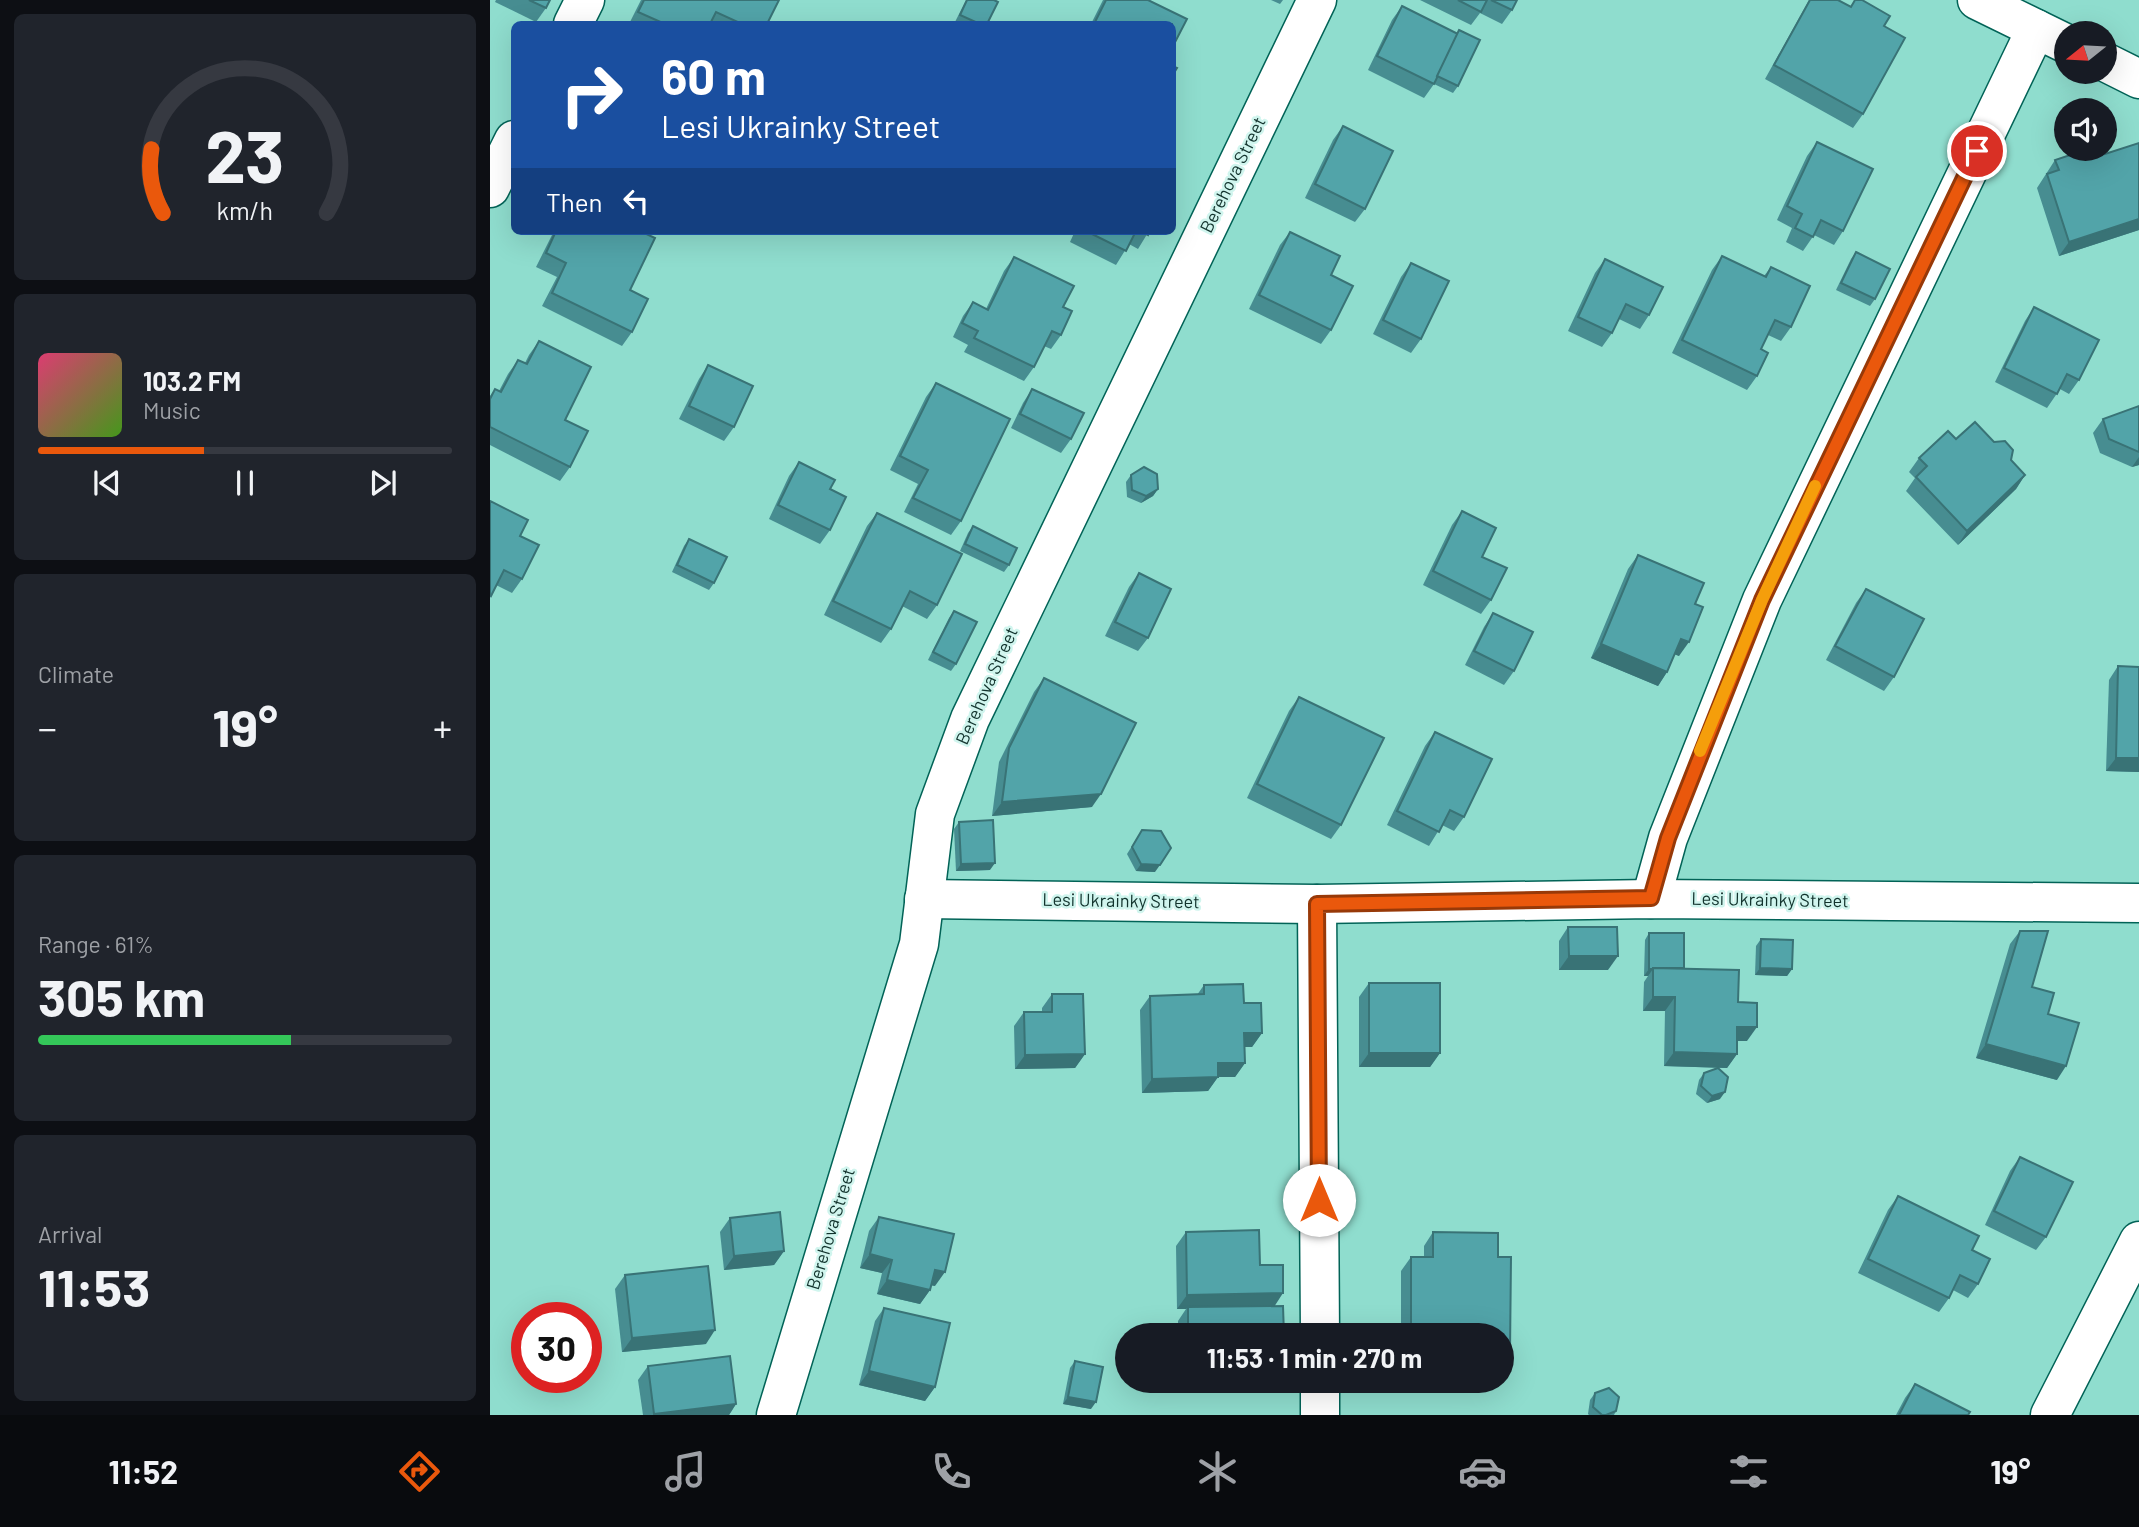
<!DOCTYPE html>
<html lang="en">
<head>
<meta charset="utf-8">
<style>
  :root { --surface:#171b24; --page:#20242c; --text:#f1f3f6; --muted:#9ea1a6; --line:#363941; --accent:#ea580c }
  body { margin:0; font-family:Barlow,sans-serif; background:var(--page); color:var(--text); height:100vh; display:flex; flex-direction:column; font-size:26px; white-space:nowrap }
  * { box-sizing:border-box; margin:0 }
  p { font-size:23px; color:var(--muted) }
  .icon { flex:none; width:38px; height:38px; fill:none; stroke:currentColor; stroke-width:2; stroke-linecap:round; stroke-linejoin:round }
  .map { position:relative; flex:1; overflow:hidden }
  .details { display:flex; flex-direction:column; gap:14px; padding:14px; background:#0d0f14; width:490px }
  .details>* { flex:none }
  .top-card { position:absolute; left:21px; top:21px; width:665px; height:214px; border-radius:10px; box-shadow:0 7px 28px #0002; background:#1a4fa0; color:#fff; overflow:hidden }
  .needle { width:46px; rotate:252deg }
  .tools { position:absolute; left:1564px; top:21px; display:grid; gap:14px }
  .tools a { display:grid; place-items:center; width:63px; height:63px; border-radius:50%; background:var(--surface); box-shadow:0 7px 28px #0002; font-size:35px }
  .speed { position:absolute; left:21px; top:1302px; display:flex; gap:14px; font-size:35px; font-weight:700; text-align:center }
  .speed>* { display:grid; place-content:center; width:91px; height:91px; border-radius:50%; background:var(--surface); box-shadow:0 7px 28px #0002; line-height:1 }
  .speed .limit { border:10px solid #d22; background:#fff; color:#111 }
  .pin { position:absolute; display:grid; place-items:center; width:60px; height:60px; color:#fff; margin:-30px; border:4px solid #fff; border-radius:50%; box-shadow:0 2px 7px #0007 }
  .me { position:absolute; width:77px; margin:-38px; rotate:0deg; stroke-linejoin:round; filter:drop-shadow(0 0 5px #0008) }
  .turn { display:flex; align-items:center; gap:24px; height:147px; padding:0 35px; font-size:32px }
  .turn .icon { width:91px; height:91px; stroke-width:2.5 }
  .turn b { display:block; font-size:49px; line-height:60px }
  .then { display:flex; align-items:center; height:66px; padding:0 35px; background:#0003; gap:14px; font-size:26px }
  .big { font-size:52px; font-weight:700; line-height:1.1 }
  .details .card { flex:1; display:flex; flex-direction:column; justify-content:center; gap:10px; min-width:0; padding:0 24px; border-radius:10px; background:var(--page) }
  .details .dial { align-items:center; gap:0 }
  .dial svg { height:182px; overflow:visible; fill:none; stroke:var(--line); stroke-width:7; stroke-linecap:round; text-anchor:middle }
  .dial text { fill:var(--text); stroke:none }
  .song { display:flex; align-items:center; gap:21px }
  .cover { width:84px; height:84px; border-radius:10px; background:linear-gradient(135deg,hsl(340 70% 55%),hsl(100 70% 35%)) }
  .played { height:7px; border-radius:4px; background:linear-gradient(90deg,var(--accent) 40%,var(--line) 40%) }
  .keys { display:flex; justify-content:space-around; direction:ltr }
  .heat { display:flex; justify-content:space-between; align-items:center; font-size:38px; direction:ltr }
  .charge { height:10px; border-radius:5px; background:linear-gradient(90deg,#34c759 61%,var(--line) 0) }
  .trip { position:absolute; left:625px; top:1323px; width:399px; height:70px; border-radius:35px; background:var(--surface); box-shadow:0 7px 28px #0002; font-weight:700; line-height:70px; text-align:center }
  .menu { display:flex; height:112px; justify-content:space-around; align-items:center; background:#090b0e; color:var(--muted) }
  .menu .icon { width:49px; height:49px }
  .menu .active { color:var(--accent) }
  .menu b { font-size:32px; color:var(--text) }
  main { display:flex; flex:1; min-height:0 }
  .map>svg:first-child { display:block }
</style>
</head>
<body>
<main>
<section class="details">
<div class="card dial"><svg viewBox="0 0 100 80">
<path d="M14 69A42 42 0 1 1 86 69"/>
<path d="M14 69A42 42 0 0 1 9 41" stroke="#ea580c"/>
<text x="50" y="56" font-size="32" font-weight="700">23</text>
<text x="50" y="72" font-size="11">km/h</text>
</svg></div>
<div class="card">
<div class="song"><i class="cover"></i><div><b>103.2 FM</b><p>Music</p></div></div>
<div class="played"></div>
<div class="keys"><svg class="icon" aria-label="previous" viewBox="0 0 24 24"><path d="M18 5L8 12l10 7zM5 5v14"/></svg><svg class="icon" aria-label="pause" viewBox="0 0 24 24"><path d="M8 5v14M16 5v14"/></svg><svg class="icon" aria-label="next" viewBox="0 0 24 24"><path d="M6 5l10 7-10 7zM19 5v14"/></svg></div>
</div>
<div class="card"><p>Climate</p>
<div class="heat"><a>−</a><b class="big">19°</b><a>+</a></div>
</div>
<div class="card"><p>Range · 61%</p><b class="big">305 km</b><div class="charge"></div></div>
<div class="card"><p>Arrival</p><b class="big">11:53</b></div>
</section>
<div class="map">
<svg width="1649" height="1415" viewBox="0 0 1649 1415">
  <rect width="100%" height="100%" fill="#8fddce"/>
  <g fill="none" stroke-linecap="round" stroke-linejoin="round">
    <g stroke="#026357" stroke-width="41">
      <g id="street">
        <polyline points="1487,0 1577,44"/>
        <polyline points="83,24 95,0"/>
        <polyline points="1615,62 1649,79"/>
        <polyline points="0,188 24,140"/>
        <polyline points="434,899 827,904 1161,899 1649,903"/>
        <polyline points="1161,899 1178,838 1272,600 1546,29"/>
        <polyline points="827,904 830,1335"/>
        <polyline points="830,1381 830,1415"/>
        <polyline points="286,1415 429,944 445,814 480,719 827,0"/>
        <polyline points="1560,1415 1649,1241"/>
      </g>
    </g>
    <use href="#street" stroke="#fff" stroke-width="38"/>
  </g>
  <g fill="#478d91">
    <polygon points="6,0 60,0 56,8 46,22 5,2"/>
    <polygon points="151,0 289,0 277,24 139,24"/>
    <polygon points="476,0 504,0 497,24 471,24 465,22"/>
    <polygon points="613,0 658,0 682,24 601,24"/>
    <polygon points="781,0 793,0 790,4"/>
    <polygon points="930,0 1027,0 1022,10 1012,24 990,13 981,25"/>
    <polygon points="1319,0 1348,0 1360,7 1365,0 1394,26 1373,114 1363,128 1275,79"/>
    <polygon points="912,6 966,34 969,30 968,86 963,93 944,84 934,98 878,70 902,20"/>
    <polygon points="853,126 875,209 865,222 815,198 843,140"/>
    <polygon points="1327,142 1353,231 1344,245 1324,235 1313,251 1296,242 1302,228 1287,220 1317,156"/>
    <polygon points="1649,143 1649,230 1569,256 1547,188 1565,160 1615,154"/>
    <polygon points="64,231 150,231 140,290 142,332 132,346 52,306 67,277 46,267"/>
    <polygon points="585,231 659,231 648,249 639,244 626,265 580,242"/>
    <polygon points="800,232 841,275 841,330 831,344 759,309 790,245"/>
    <polygon points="1366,252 1385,299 1380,306 1346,290 1361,259"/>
    <polygon points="1232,256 1274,276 1281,267 1301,327 1291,341 1278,335 1271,349 1267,376 1257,390 1182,353 1222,270"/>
    <polygon points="524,257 573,307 571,335 561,349 554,346 544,367 534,381 474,352 478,345 463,337 473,316 483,302 496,309 514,271"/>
    <polygon points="1115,259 1159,315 1150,329 1129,319 1122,333 1112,347 1078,331 1105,273"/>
    <polygon points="921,263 931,339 921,353 883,334 911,277"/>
    <polygon points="1544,307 1589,380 1579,394 1570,389 1557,408 1505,382 1535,321"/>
    <polygon points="49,341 75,420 80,467 70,481 0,445 0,396 5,389 9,391 18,374 28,360 35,363 39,355"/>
    <polygon points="218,365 244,427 234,441 189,419 209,379"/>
    <polygon points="446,383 471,521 461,535 414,512 428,484 400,470 436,397"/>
    <polygon points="542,389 581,439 571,453 521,428 533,403"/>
    <polygon points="1649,406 1649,465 1642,467 1610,453 1603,433 1613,419"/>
    <polygon points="1466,439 1535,475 1526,489 1468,545 1416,491 1425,478 1419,472 1429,458"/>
    <polygon points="309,462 340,489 340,530 330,544 279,519 299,476"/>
    <polygon points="641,475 668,489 663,496 651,503 637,497 636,482"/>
    <polygon points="0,501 30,536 32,579 22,593 6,585 0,598"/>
    <polygon points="972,511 992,557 1001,600 991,614 933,585 962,525"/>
    <polygon points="387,513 447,605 437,619 412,606 401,629 391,643 334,615 377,526"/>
    <polygon points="483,526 519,565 514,572 470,551 478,533"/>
    <polygon points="199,539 224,583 219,590 182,572 194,546"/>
    <polygon points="1148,555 1205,604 1189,656 1185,654 1177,672 1168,686 1101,658 1138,569"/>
    <polygon points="649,573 658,638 648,651 615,636 639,587"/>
    <polygon points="1376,589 1404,677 1394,691 1336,660 1366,603"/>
    <polygon points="464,611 466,664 461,671 438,660 459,618"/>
    <polygon points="1003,613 1024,671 1014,685 975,665 994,627"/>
    <polygon points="1628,666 1649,772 1616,771 1619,680"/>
    <polygon points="554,678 602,807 502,816 509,762 544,692"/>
    <polygon points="809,697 851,825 841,839 757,798 799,711"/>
    <polygon points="945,732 974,817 964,831 952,825 939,846 897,825 935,746"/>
    <polygon points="469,822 500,870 466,871 464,829"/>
    <polygon points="652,830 665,872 646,871 637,854"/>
    <polygon points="1078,927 1118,970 1069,970 1069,941"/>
    <polygon points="1530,931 1542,987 1558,1014 1567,1080 1486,1058 1520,944"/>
    <polygon points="1159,933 1194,968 1248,1002 1257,1041 1247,1041 1247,1054 1237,1068 1174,1066 1175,1011 1153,1011 1154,982 1158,976 1154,976 1155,940"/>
    <polygon points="1271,939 1302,969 1297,976 1265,975 1266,946"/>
    <polygon points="879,983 950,1053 940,1067 869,1067 869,997"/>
    <polygon points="714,985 754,1003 772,1033 762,1047 755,1047 755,1063 745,1077 728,1077 718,1091 652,1093 650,1010 660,996 707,995"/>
    <polygon points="562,994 595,1054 585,1068 525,1069 524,1026 534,1012 552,1012 552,1008"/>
    <polygon points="1214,1073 1230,1099 1217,1103 1206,1094 1209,1080"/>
    <polygon points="1530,1157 1556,1237 1546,1250 1495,1225 1520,1171"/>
    <polygon points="1408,1196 1482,1250 1488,1284 1478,1298 1463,1290 1459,1298 1449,1312 1368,1273 1398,1210"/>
    <polygon points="389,1217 445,1286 441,1285 440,1290 430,1304 387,1294 392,1273 370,1268 379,1231"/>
    <polygon points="240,1218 294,1251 284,1265 234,1270 230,1232"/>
    <polygon points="696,1232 770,1265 785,1306 794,1335 688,1335 688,1321 696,1309 687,1309 686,1246"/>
    <polygon points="943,1232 1008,1257 1020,1352 1012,1364 1012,1335 911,1335 911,1271 921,1257 934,1257 934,1246"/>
    <polygon points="135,1275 216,1344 132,1352 125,1289"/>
    <polygon points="394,1308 445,1387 435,1401 369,1385 385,1321"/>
    <polygon points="585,1361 601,1409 573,1404 580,1368"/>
    <polygon points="158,1366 246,1404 239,1415 153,1415 148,1380"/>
    <polygon points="1425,1384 1478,1415 1406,1415 1415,1398"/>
    <polygon points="1105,1393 1126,1411 1124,1415 1099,1415 1098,1414 1100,1400"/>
  </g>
  <g fill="#397376">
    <polygon points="1649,219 1649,230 1569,256 1579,242"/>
    <polygon points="1649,457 1649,465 1642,467"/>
    <polygon points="1535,475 1526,489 1468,545 1477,531"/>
    <polygon points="668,489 663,496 651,503 656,496"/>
    <polygon points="1191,639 1199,642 1189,656 1181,653"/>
    <polygon points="1111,644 1177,672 1168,686 1101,658"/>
    <polygon points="1626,758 1649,758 1649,772 1616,771"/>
    <polygon points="611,794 602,807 502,816 512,802"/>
    <polygon points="505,863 500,870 466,871 471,864"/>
    <polygon points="651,864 670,865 665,872 646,871"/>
    <polygon points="1079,956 1128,956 1118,970 1069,970"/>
    <polygon points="1270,968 1302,969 1297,976 1265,975"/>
    <polygon points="1159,969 1163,969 1158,976 1154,976"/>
    <polygon points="1163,997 1185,997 1175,1011 1153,1011"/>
    <polygon points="1247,1027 1267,1027 1257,1041 1238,1041"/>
    <polygon points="754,1033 772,1033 762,1047 744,1047"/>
    <polygon points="1496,1044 1576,1066 1567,1080 1486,1058"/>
    <polygon points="1184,1052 1247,1054 1237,1068 1174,1066"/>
    <polygon points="879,1053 950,1053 940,1067 869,1067"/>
    <polygon points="595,1054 585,1068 525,1069 535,1055"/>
    <polygon points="728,1063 755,1063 745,1077 718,1077"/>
    <polygon points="728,1077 718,1091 652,1093 662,1079"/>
    <polygon points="1235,1092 1230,1099 1217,1103 1222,1096"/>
    <polygon points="294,1251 284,1265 234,1270 244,1256"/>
    <polygon points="380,1254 402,1260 392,1273 370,1268"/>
    <polygon points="445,1270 455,1272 445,1286 435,1284"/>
    <polygon points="397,1280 440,1290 430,1304 387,1294"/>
    <polygon points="793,1293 784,1307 698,1307 696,1309 687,1309 697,1295"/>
    <polygon points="225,1330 216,1344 132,1352 142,1338"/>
    <polygon points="1012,1352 1020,1352 1012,1364"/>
    <polygon points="379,1371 445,1387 435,1401 369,1385"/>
    <polygon points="692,1381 763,1381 760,1384 689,1386"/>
    <polygon points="578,1397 606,1402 601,1409 573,1404"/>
    <polygon points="246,1404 239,1415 163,1415 164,1414"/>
  </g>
  <g fill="#52a4a9" stroke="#397376" stroke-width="2">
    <polygon points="39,0 60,0 56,8"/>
    <polygon points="154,0 289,0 277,24 252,24 226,12 220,24 175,24 148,12"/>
    <polygon points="477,0 504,0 508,2 497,24 490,24 470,15"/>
    <polygon points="616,0 658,0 697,19 682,48 682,24 604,24"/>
    <polygon points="968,0 997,0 991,12"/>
    <polygon points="1001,0 1027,0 1022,10"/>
    <polygon points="1320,0 1348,0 1361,7 1365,0 1372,0 1400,16 1394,26 1415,38 1373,114 1284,65"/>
    <polygon points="912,6 968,34 944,84 887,56"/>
    <polygon points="969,30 990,40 968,86 947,76"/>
    <polygon points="682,66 687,68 682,76"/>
    <polygon points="853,126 903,151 875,209 825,184"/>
    <polygon points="1327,142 1383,169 1353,231 1331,220 1323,237 1305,228 1312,214 1297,206"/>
    <polygon points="1649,143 1649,219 1579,242 1557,174 1569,170 1565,160 1598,149 1613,149 1615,154"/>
    <polygon points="66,231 150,231 165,238 140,290 158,299 142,332 62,293 76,263 56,253"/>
    <polygon points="596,231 646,231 636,251"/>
    <polygon points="650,231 659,231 658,235"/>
    <polygon points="800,232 850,256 841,275 863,286 841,330 769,295"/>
    <polygon points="1366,252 1400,269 1385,299 1351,283"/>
    <polygon points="1232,256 1276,277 1281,267 1320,286 1301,327 1285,320 1271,349 1278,353 1267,376 1192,340"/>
    <polygon points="524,257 584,286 573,307 582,311 571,335 562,331 544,367 484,338 488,331 472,323 483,302 498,310"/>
    <polygon points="1115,259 1173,287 1159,315 1136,304 1122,333 1088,317"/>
    <polygon points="921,263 959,281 931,339 893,320"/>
    <polygon points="1544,307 1609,340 1589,380 1577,374 1567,394 1514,368"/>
    <polygon points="49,341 101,367 75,420 98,431 80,467 0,427 0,399 5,389 11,392 28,360 37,364"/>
    <polygon points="218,365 263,386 244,427 199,406"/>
    <polygon points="446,383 520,419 471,521 423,498 438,470 410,456"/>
    <polygon points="542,389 594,413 581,439 530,414"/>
    <polygon points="1649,406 1649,452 1619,439 1613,419"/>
    <polygon points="1485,422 1504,442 1515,441 1523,450 1521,460 1535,475 1477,531 1426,477 1437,466 1429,458 1458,431 1466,439"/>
    <polygon points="309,462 345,480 340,489 356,497 340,530 288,505"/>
    <polygon points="654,467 667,474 668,489 656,496 642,490 641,475"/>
    <polygon points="0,501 38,520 30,536 49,545 32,579 14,570 1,596 0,595"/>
    <polygon points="972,511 1006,528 992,557 1017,568 1001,600 943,571"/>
    <polygon points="387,513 472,554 447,605 420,591 401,629 343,601"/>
    <polygon points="483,526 527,548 519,565 475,544"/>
    <polygon points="199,539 237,557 224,583 187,565"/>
    <polygon points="1148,555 1214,583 1205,604 1213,607 1199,642 1191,639 1177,672 1111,644"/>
    <polygon points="649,573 681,589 658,638 625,622"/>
    <polygon points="1376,589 1434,619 1404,677 1345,646"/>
    <polygon points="464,611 487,622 466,664 443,652"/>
    <polygon points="1003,613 1043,632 1024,671 984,651"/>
    <polygon points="1628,666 1649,667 1649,758 1626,758"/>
    <polygon points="554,678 646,723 611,794 512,802 519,748"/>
    <polygon points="809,697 894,738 851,825 767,784"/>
    <polygon points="945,732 1002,759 974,817 960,810 949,832 907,811"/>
    <polygon points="503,820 505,863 471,864 469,822"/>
    <polygon points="652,830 671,831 681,848 670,865 651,864 642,847"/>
    <polygon points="1078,927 1127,927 1128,956 1079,956"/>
    <polygon points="1530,931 1558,931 1542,987 1564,993 1558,1014 1589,1023 1576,1066 1496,1044"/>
    <polygon points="1159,933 1194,933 1194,968 1163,968 1163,969 1159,969"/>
    <polygon points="1271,939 1303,940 1302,969 1270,968"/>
    <polygon points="1163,968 1249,970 1248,1002 1267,1003 1267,1027 1247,1027 1247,1054 1184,1052 1185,997 1163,997"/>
    <rect x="879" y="983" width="71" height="70"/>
    <polygon points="753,984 754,1003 771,1003 772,1033 754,1033 755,1063 728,1063 728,1077 662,1079 660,996 714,994 714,985"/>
    <polygon points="562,994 593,994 595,1054 535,1055 534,1012 562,1012"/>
    <polygon points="1228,1068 1238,1077 1235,1092 1222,1096 1211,1086 1214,1073"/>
    <polygon points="1530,1157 1583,1182 1556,1237 1504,1211"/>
    <polygon points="1408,1196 1489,1236 1482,1250 1500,1259 1488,1284 1470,1275 1459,1298 1378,1259"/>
    <polygon points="290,1212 294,1251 244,1256 240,1218"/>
    <polygon points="389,1217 464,1234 455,1272 445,1270 440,1290 397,1280 402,1260 380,1254"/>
    <polygon points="769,1230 770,1265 793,1265 793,1293 697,1295 696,1232"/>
    <polygon points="943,1232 1008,1233 1008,1257 1021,1257 1020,1352 1012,1352 1012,1335 921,1335 921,1257 943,1257"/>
    <polygon points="218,1266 225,1330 142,1338 135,1275"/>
    <polygon points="793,1306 794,1335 698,1335 698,1307"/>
    <polygon points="394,1308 460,1323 445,1387 379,1371"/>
    <polygon points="240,1356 246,1404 164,1414 158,1366"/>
    <polygon points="585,1361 613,1367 606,1402 578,1397"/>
    <polygon points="1425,1384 1480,1412 1478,1415 1409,1415"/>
    <polygon points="1119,1388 1129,1397 1126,1411 1116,1415 1112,1415 1103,1407 1105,1393"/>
  </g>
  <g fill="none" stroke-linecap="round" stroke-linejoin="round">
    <g stroke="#983908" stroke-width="18">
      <polyline id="route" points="829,1200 827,904 1161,898 1178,838 1272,600 1487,151"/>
    </g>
    <use href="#route" stroke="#ea580c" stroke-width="12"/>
    <polyline stroke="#f59e0b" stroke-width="12" points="1210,751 1272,600 1325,486"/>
  </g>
  <g text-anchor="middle" stroke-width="5" stroke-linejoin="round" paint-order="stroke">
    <g font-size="18" fill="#12332d" stroke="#d0f5ee">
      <text transform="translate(743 175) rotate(-64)" y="6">Berehova Street</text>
      <text transform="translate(497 686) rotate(-66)" y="6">Berehova Street</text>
      <text transform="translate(1280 900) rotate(1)" y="6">Lesi Ukrainky Street</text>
      <text transform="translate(631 901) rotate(1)" y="6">Lesi Ukrainky Street</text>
      <text transform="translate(341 1229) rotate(-73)" y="6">Berehova Street</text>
    </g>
  </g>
</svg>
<div class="tools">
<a><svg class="needle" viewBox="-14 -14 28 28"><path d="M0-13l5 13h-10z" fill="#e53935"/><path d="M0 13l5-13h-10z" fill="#9ea1a6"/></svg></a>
<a><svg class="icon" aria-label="sound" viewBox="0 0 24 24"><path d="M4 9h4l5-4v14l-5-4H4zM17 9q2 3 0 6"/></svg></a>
</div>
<div class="speed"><div class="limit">30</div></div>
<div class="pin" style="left:1487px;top:151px;background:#d93025"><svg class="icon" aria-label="arrive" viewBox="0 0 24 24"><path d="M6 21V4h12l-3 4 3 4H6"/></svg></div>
<svg class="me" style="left:829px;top:1200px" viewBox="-20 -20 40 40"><circle r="19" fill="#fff"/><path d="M0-13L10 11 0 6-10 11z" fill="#ea580c"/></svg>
<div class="trip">11:53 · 1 min · 270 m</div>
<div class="top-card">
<div class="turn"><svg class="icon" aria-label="right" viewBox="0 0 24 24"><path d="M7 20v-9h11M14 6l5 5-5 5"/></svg><div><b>60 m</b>Lesi Ukrainky Street</div></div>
<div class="then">Then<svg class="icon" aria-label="left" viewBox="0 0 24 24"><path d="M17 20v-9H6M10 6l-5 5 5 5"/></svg></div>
</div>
</div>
</main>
<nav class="menu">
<b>11:52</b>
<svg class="icon active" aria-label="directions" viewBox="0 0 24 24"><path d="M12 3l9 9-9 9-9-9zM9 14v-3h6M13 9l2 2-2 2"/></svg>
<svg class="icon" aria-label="music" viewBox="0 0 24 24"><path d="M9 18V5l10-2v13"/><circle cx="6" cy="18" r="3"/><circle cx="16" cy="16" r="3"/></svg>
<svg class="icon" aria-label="phone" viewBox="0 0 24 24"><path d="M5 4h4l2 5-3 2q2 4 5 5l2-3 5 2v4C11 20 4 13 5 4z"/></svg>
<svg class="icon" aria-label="climate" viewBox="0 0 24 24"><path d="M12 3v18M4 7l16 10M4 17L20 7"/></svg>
<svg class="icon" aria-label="car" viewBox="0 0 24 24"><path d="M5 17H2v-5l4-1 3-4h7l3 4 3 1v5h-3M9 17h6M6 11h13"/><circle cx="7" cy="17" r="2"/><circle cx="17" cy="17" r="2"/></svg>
<svg class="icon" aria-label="filters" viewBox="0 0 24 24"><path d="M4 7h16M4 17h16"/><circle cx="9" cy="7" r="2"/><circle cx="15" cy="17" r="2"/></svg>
<b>19°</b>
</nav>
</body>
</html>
